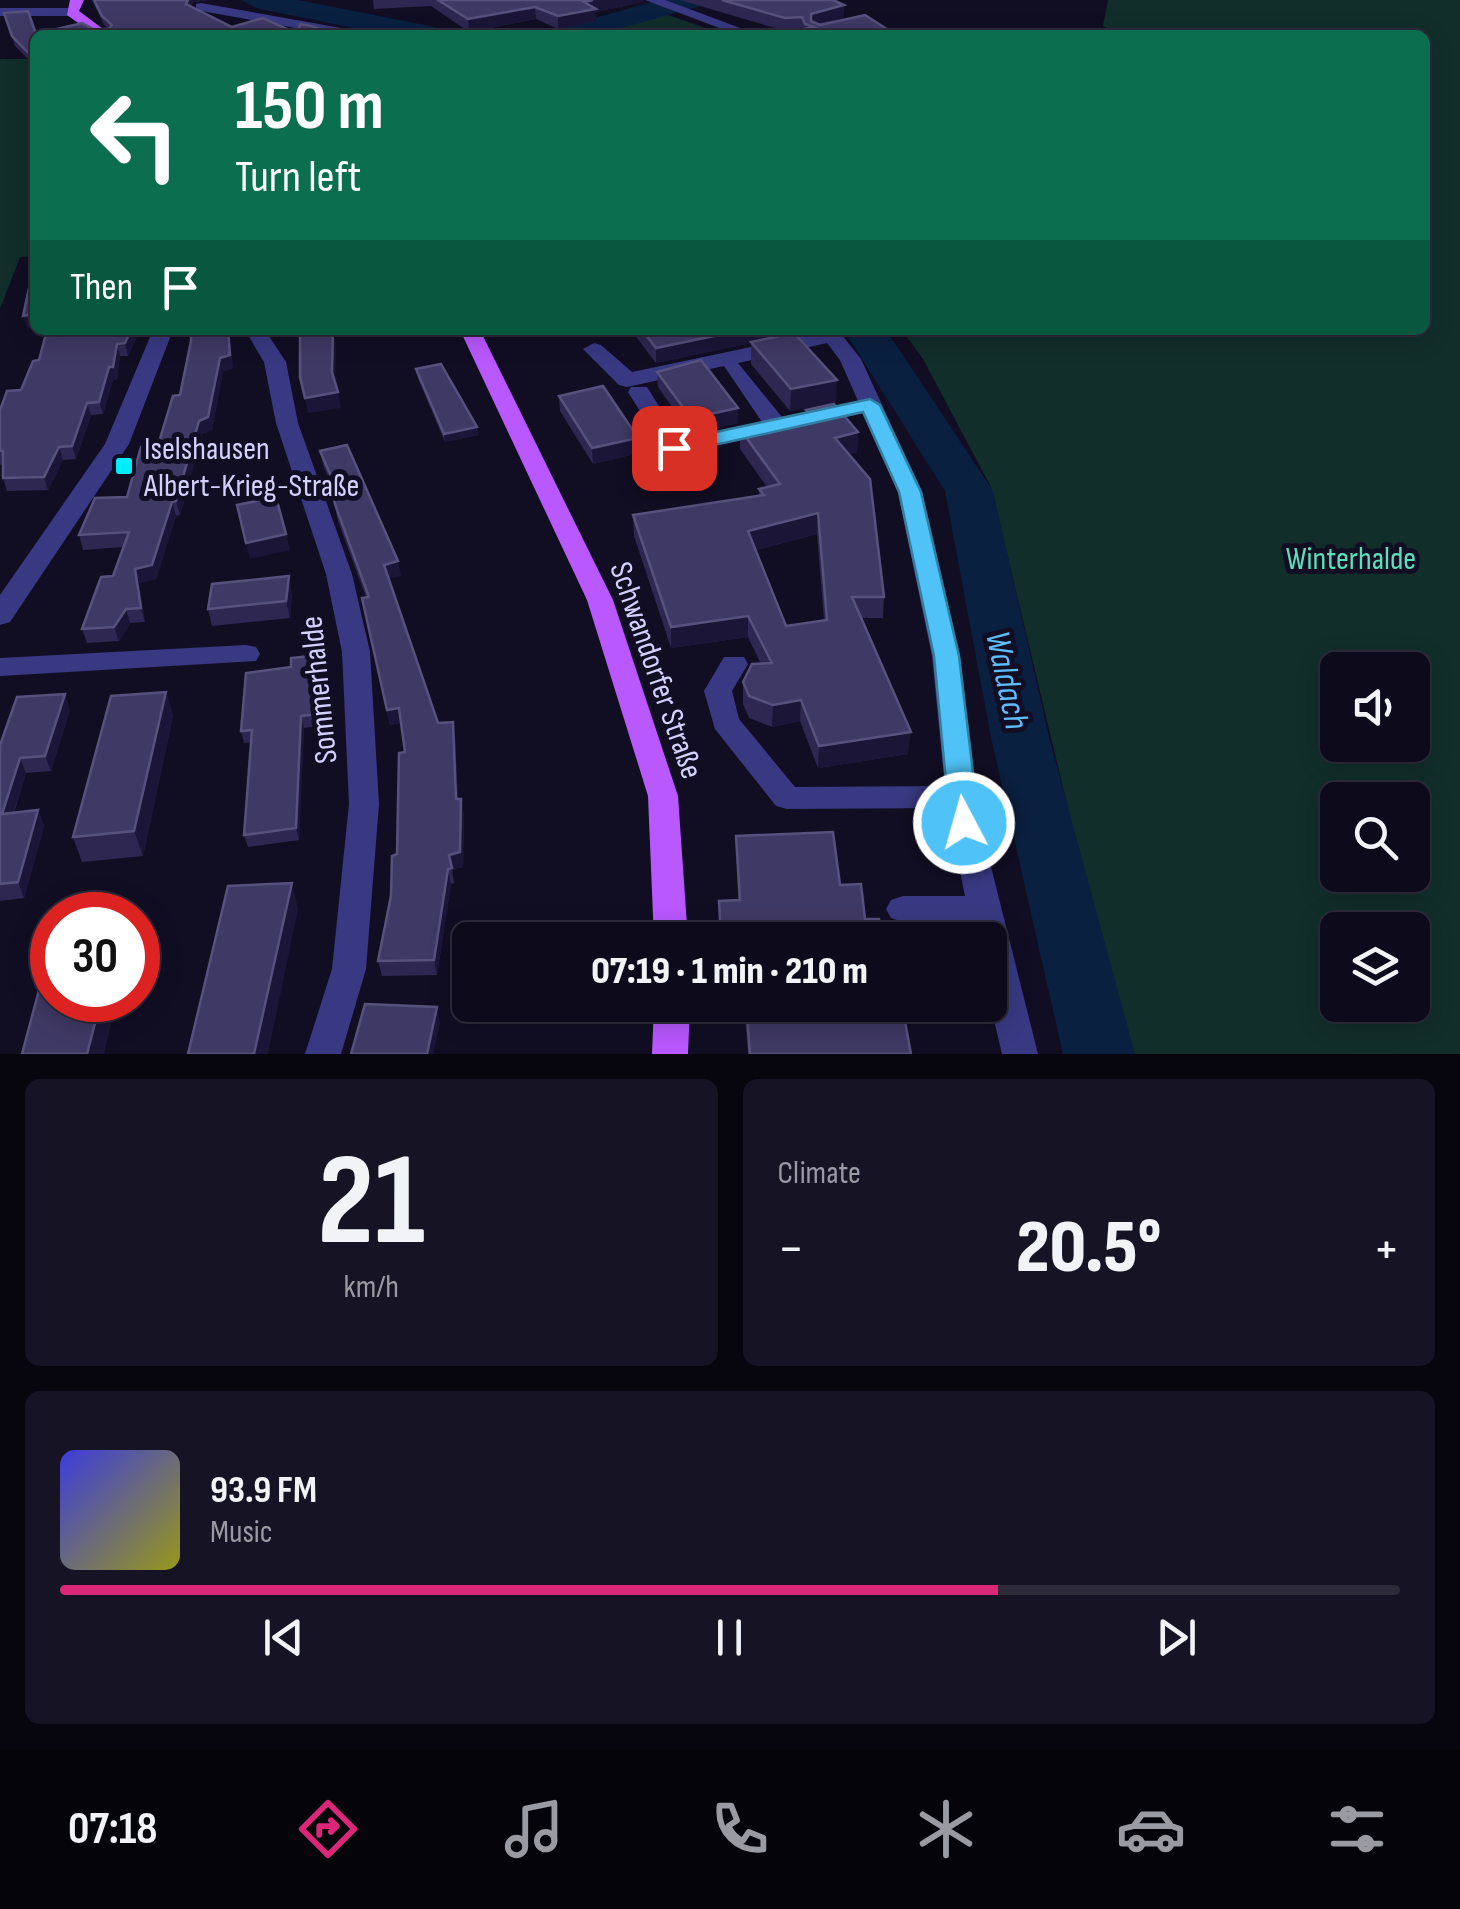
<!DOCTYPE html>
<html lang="en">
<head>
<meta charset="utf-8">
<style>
  :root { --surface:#0d0a1b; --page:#161324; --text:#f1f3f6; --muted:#9a9aa3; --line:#2d2b3a; --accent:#db2777 }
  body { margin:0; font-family:"Sofia Sans Condensed",sans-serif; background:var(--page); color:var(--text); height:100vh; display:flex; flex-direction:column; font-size:38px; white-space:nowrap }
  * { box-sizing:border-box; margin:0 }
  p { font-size:32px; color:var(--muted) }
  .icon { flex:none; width:55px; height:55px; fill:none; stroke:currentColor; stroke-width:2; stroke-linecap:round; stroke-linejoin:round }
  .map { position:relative; height:1054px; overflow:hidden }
  .side { display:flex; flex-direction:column; gap:25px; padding:25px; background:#07060f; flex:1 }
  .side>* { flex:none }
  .guide { position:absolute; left:30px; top:30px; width:1400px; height:305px; border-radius:15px; box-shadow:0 5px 25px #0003,0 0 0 2px var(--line); background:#0b6e4f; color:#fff; overflow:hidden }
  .tools { position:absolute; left:1320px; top:652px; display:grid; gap:20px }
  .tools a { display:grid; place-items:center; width:110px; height:110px; border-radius:15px; background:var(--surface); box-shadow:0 5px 25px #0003,0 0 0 2px var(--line); font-size:50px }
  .speed { position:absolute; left:30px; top:892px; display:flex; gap:20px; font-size:50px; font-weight:700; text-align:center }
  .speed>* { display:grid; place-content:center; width:130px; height:130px; border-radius:50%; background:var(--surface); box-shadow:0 5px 25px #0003,0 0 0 2px var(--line); line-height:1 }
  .speed .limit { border:15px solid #d22; background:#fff; color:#111 }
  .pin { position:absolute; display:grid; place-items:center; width:85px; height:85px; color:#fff; margin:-42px; border-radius:20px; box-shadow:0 5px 15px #0006 }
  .me { position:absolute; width:110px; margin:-55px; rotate:354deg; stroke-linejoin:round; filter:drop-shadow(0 0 8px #0008) }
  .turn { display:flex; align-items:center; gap:35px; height:210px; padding:0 40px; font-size:45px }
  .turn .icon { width:130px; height:130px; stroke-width:2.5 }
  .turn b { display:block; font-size:70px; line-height:85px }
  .then { display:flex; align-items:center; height:95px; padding:0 40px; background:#0003; gap:20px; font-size:38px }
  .big { font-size:75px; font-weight:800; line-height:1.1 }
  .side .card { flex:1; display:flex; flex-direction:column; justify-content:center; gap:15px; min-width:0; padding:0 35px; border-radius:15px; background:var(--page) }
  .side .dial { align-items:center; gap:0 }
  .dial b { font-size:130px; line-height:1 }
  .song { display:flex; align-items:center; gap:30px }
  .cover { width:120px; height:120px; border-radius:15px; background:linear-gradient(135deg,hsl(240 70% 55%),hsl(60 70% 35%)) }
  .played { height:10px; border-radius:5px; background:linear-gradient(90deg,var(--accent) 70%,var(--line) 70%) }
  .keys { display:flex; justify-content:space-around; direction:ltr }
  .heat { display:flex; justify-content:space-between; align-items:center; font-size:55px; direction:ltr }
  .side .tiles { flex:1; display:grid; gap:25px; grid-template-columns:1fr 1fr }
  .card:last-child { grid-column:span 2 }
  .trip { position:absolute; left:452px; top:922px; width:555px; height:100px; border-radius:15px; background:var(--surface); box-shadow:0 5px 25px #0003,0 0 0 2px var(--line); font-weight:800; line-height:100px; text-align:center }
  .dock { display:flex; height:160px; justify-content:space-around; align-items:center; background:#05040b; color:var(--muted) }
  .dock .icon { width:70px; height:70px }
  .dock .selected { color:var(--accent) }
  .dock b { font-size:45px; color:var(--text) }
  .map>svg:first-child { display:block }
</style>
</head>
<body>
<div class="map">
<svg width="1460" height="1054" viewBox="0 0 1460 1054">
  <rect width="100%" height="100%" fill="#110e24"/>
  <g fill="#112e2b" fill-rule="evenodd">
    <path d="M1108,0H1460V1054H1127L991,487L923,359L902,330H1425V35H1118L1103,26ZM1412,670V745H1338V670ZM1412,800V875H1338V800ZM1412,930V1005H1338V930Z"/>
    <polygon points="662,13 726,35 584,35"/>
    <polygon points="0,59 35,59 35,256 20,257 0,309"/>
  </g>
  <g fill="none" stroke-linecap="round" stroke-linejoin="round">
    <g fill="#0a2041" fill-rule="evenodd">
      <polygon points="242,0 298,0 430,26 440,29 445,35 387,35 256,8"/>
      <polygon points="660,0 705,0 701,6 596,35 549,35 554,29"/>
      <polygon points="844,330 886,330 993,491 1049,737 1135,1054 1063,1054 991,737 945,491"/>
    </g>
    <g fill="#393983" fill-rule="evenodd">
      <polygon points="645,0 665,0 759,35 738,35"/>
      <polygon points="201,3 358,31 365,35 334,35 196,10 196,4"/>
      <polygon points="0,8 72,8 79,12 72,16 0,16"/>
      <polygon points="153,330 173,330 129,444 10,622 0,625 0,595 105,444"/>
      <polygon points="245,330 265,330 286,362 298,423 352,574 370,652 379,804 366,969 341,1054 305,1054 332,969 349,804 342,652 326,574 276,423 264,362"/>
      <path d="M817,330H838L861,359L922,492L960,656L980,823L1038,1054H1002L990,1003V940H975L971,922H903L891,918L886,909L891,900L903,896H965L947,808L787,809L776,806L715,729L704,691L724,657H744L748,664L732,691L739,719L795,787L945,786L932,656L898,492L863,413L674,455L666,453L628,392L631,387H647L680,440L762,422L724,366L627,387L619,385L583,349L594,343L601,345L632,372L818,333ZM827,343L840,360L858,401L782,417L738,363Z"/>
      <polygon points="246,645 256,647 260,654 256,661 0,676 0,658"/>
    </g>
    <g fill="#b958ff" fill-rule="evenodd">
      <polygon points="70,0 84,0 79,11 111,35 95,35 67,15"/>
      <polygon points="460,330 480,330 613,600 678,796 688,940 654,940 648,796 587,600"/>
      <polygon points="654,1005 690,1005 688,1054 652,1054"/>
    </g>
  </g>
  <g fill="#2e2752" fill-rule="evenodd">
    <polygon points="92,0 208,0 193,2 191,6 232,27 298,34 337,35 35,35 35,66 15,46 4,13 36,34 109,29 104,25"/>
    <polygon points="373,0 643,0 642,2 596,12 596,21 558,29 536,19 469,32 431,6 374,9"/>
    <polygon points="680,0 833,0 844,5 843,18 798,30 785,31"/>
    <polygon points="47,330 140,330 128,356 120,356 117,379 113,380 103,414 91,415 76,459 63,460 48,490 7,491 3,478 3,464 0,465 0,410 21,390 39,360"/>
    <polygon points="631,330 790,330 790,334 836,402 790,411 751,364 751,343 656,363"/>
    <polygon points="191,341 233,368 223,371 212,430 202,434 180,515 176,516 156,579 139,583 145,622 130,623 119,641 87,643 82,629 113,576 123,547 83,550 79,535 127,497 158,445 180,395"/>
    <polygon points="416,369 477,427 478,435 445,442 417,376"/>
    <polygon points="657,372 738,423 691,434 658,387"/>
    <polygon points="559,396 639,453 593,464 560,411"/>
    <path d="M806,410L858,432L857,452L849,454L884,597L883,618H861L908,754L818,768L800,721L772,727L749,718L743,704V682L761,664L748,637L671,648L634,536L633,515L759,496V489L767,487L740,449V429L806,415ZM817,534L824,620L786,626L756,550Z"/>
    <polygon points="320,451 401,576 389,578 438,723 455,736 458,799 464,814 463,867 452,869 454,883 451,884 437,975 382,976 378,961 397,854 405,752 401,723 390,725 365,612 366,597 338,521 332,493 335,493 323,465"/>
    <polygon points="292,593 290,618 212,626 208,609"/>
    <polygon points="322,666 322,674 329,685 329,724 304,728 299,840 248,847 244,835 251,742 244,743 241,731"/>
    <polygon points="166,692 173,716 143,856 82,862 73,837"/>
    <polygon points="70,710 51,771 26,773 14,813 38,810 44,826 24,898 0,901 0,745"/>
    <polygon points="736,836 840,885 882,940 720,940 719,901 738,900"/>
    <polygon points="744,1005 902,1005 911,1054 748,1054"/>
  </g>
  <g fill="#1b1538">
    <polygon points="188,0 208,0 193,2 188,13 186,4"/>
    <polygon points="593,0 643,0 642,2 596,12 596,21 558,29 558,16 584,2"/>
    <polygon points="844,5 843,18 810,25 811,14"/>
    <polygon points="535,7 536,19 469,32 468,19"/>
    <polygon points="35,314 35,327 27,328 23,316"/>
    <polygon points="131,330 140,330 128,356 125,343"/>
    <polygon points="228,330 230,330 233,368 223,371 212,430 202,434 180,515 176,501 199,421"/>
    <polygon points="514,330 547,330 514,336"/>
    <polygon points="743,330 790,330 790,335 656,363 656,348"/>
    <polygon points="333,331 336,346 335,387 332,372"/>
    <polygon points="117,344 120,356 117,379 113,380 103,414 99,402"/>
    <polygon points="837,380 836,402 790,411 791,389"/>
    <polygon points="338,392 341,408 308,413 305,398"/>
    <polygon points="87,403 91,415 76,459 72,446"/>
    <polygon points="738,408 738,423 691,434 691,418"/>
    <polygon points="477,427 478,435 445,442 444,434"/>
    <polygon points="858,432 857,452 834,458 835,438"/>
    <polygon points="638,438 639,453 593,464 592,448"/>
    <polygon points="59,447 63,460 48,490 44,477"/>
    <polygon points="172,502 176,516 156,579 139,583 145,622 141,608 135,569"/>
    <polygon points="818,513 817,534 748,552 748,531"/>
    <polygon points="286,534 290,550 250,559 246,543"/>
    <polygon points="398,561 401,576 387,579 384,565"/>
    <polygon points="289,576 292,593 290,618 286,601"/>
    <polygon points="126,609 130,623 119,641 114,627"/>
    <polygon points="748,616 748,637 671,648 671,627"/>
    <polygon points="327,673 329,685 329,724 326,713"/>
    <polygon points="166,692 173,716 143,856 134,831"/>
    <polygon points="65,694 70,710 51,771 45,756"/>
    <polygon points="801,700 800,721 772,727 773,705"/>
    <polygon points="399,708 402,723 390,725 387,710"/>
    <polygon points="301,716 304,728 299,840 296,828"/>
    <polygon points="453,722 455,736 458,814 456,799"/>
    <polygon points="911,732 908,754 818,768 819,746"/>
    <polygon points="20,758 26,773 8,830 2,814"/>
    <polygon points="461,799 464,814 463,867 451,870 449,855"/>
    <polygon points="38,810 44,826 24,898 18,882"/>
    <polygon points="448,869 451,884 437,975 434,960"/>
    <polygon points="292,883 298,909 268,1054 254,1054"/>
    <polygon points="101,1000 117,1000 104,1054 87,1054"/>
    <polygon points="437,1007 440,1023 433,1054 427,1054"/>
  </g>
  <g fill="#3f3965" stroke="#57517d" stroke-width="2.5" fill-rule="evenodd">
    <polygon points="94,0 188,0 186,4 232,27 263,18 298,34 300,24 311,26 337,35 35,35 35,60 12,36 4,13 28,11 36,34 82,23 93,29 109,29 112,25 102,16"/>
    <polygon points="438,0 593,0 584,2 596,9 558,16 535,7 468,19"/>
    <polygon points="722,0 833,0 844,5 811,14 811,21 820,25 865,15 896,35 774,35 814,27 805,24 802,17 785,18"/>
    <polygon points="35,287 35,314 23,316 29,288"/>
    <polygon points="47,330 131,330 125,343 117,344 113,367 109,367 99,402 87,403 72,446 59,447 44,477 3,478 3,451 0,451 0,410 7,391 21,390 33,361 39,360"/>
    <polygon points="191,330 228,330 230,355 220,358 208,417 199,421 176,501 172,502 152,565 135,569 141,608 126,609 114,627 82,629 101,577 113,576 129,532 79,535 95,498 127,497 141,447 158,445 173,396 180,395 191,341"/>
    <polygon points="300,330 333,330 332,372 338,392 305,398 300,377"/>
    <polygon points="642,330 743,330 656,348"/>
    <polygon points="794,333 837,380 791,389 751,342"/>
    <polygon points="701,360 738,408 691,418 657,372"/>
    <polygon points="441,364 477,427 444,434 416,369"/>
    <polygon points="603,386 638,438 592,448 559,396"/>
    <path d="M834,404L858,432L835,438L870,479L884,597H852L911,732L819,746L801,700L773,705L749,696L743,682L752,664L772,663L748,616L671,627L633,515L764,495L759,489L780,484L740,429L810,414L806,410ZM818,513L827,620L786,626L748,531Z"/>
    <polygon points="347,445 398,561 384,565 438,723 453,722 456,799 461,799 460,852 449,855 452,868 448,869 434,960 378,961 391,896 392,856 397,854 399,753 405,752 399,708 387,710 362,598 369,597 336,507 332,493 338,492 320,451"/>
    <polygon points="276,497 286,534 246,543 237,505"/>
    <polygon points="289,576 286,601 208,609 212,584"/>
    <polygon points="319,655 319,674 327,673 326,713 301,716 296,828 244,835 252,730 241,731 246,673 291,667 291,658"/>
    <polygon points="166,692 134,831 73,837 111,696"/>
    <polygon points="65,694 45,756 20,758 2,814 38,810 18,882 0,884 0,745 17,697"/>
    <polygon points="833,832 840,885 861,884 865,919 879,919 882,940 721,940 719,901 740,900 736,836"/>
    <polygon points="292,883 254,1054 188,1054 228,886"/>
    <polygon points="51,945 52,1000 101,1000 87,1054 22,1054"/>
    <polygon points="365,1004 437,1007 427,1054 351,1054"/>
    <polygon points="746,1005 902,1005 911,1054 750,1054"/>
  </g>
  <polygon fill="#4fc3f7" stroke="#337fa1" stroke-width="2.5" points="870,399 880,405 921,492 959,656 979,823 974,831 964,834 954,831 950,823 934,656 899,492 863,412 674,454 664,448 674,441"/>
  <rect fill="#00edfc" stroke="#110e24" stroke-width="4" x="114" y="456" width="20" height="20" rx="5"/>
  <g text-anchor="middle" stroke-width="10" stroke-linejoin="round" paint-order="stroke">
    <g font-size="32" fill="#d4d1ff" stroke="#110e24" text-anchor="start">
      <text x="144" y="459">Iselshausen<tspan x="144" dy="37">Albert-Krieg-Straße</tspan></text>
    </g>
    <g font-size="32" fill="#5ce0b9" stroke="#110e24">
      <text x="1351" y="569">Winterhalde</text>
    </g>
    <g font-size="32" fill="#d4d1ff" stroke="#110e24">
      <text transform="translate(657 670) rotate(71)" y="11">Schwandorfer Straße</text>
      <text transform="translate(318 690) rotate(-96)" y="11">Sommerhalde</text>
    </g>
    <g font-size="35" font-style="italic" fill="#5fbcff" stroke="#110e24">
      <text transform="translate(1008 680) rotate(78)" y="12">Waldach</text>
    </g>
  </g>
</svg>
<div class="tools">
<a><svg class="icon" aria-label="sound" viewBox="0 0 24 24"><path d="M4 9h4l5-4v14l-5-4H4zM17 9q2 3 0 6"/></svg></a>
<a><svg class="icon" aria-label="search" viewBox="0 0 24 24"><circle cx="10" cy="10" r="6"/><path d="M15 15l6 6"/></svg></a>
<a><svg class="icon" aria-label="layers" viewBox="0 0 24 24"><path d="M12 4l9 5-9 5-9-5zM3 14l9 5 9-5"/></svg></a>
</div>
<div class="speed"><div class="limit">30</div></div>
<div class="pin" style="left:674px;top:448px;background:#d93025"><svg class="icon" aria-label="arrive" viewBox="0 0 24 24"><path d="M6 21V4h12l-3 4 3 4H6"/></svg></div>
<svg class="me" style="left:964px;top:823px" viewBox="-20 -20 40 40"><circle r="17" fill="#4fc3f7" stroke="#fff" stroke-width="3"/><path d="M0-11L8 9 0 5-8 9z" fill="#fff"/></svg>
<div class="trip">07:19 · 1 min · 210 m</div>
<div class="guide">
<div class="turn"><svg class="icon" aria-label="left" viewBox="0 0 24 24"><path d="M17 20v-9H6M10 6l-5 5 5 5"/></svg><div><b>150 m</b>Turn left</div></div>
<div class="then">Then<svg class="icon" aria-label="arrive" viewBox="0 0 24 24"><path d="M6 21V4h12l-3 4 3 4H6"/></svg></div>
</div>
</div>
<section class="side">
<div class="tiles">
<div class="card dial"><b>21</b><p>km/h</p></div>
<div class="card"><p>Climate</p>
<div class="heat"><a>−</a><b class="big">20.5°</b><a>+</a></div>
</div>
<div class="card">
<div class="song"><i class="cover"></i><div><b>93.9 FM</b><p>Music</p></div></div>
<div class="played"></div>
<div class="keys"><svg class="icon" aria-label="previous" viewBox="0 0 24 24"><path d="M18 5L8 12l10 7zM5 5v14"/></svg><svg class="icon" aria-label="pause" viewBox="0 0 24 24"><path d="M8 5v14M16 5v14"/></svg><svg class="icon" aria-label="next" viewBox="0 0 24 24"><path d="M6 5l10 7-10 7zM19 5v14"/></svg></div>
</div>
</div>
</section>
<nav class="dock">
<b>07:18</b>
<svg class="icon selected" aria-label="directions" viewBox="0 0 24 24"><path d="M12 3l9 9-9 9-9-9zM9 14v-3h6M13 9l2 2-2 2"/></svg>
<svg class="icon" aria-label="music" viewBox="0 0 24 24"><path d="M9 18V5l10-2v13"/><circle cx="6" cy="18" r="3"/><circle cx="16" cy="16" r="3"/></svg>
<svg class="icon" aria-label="phone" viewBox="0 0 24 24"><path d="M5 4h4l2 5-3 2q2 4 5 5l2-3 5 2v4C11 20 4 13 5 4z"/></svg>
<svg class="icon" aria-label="climate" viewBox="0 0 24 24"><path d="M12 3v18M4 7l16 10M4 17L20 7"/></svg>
<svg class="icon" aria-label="car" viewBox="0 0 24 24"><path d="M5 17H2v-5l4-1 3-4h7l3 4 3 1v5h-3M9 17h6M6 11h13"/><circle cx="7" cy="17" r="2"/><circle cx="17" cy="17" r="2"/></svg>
<svg class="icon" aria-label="filters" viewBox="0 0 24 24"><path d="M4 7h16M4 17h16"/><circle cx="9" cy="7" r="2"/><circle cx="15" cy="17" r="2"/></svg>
</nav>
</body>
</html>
